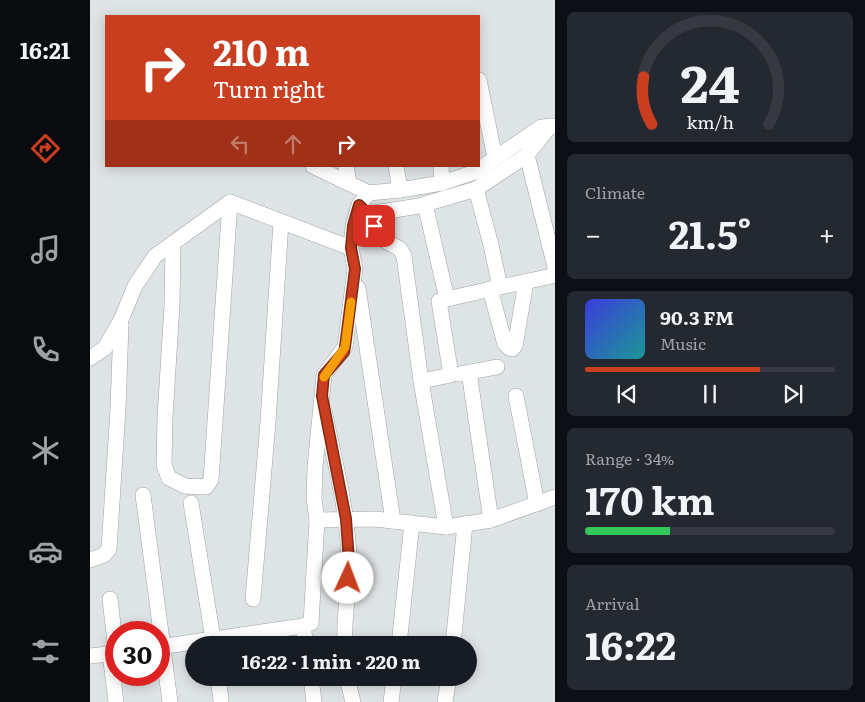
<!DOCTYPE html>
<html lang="en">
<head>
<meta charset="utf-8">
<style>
  :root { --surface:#171b24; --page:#242831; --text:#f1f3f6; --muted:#9ea1a6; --line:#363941; --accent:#c83e1f }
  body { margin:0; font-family:Literata,serif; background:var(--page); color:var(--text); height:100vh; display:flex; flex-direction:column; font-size:19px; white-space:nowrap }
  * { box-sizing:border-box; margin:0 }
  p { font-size:16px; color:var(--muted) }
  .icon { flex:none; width:28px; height:28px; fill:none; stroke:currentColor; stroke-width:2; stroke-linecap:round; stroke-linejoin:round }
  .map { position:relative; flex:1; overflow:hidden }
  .side { display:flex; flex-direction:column; gap:12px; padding:12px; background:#0d0f14; width:310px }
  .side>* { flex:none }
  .top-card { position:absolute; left:15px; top:15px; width:375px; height:152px; border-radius:0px; box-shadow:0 2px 12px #0003; background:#c83e1f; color:#fff; overflow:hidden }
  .speed { position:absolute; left:15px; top:621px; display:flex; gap:10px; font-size:25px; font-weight:700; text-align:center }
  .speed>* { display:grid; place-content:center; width:65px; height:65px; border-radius:50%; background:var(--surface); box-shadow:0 2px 12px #0003; line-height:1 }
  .speed .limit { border:8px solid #d22; background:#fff; color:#111 }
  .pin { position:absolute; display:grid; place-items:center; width:42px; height:42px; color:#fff; margin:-21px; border-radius:10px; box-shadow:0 2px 8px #0006 }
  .me { position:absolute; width:55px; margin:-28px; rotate:2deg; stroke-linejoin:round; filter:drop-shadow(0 0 4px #0008) }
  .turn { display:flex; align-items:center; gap:18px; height:105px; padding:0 25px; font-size:22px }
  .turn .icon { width:65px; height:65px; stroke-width:2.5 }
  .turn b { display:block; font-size:35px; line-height:42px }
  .lanes { display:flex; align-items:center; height:48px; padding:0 25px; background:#0003; justify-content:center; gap:25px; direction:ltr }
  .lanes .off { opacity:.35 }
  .big { font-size:38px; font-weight:700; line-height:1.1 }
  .side .tile { flex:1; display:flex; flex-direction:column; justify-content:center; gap:8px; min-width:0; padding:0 18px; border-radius:8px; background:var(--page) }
  .side .dial { align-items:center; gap:0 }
  .dial svg { height:130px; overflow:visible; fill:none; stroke:var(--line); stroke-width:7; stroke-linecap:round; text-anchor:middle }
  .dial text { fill:var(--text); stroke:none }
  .song { display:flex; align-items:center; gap:15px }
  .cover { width:60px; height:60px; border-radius:8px; background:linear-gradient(135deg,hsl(240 70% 55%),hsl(180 70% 35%)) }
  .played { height:5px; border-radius:2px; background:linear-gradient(90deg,var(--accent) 70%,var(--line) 70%) }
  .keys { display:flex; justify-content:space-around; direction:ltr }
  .heat { display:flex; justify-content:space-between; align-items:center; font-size:28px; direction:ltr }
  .charge { height:8px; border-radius:4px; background:linear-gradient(90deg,#34c759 34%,var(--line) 0) }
  .trip { position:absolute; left:95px; top:636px; width:292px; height:50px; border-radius:25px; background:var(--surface); box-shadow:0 2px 12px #0003; font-weight:700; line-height:50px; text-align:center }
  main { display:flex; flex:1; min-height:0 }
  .tab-bar { display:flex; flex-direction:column; width:90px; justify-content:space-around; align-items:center; background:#090b0e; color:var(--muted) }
  .tab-bar .icon { width:35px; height:35px }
  .tab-bar .current { color:var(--accent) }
  .tab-bar b { font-size:22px; color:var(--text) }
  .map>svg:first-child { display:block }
</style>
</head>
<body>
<main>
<nav class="tab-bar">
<b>16:21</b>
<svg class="icon current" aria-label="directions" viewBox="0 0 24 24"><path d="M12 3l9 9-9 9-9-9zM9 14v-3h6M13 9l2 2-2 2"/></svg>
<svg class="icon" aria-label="music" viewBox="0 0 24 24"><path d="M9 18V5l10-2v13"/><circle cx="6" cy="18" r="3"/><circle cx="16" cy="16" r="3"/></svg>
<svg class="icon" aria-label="phone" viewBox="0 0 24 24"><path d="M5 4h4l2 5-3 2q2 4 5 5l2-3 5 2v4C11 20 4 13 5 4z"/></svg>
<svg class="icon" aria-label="climate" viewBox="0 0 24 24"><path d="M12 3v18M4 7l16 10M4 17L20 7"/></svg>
<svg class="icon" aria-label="car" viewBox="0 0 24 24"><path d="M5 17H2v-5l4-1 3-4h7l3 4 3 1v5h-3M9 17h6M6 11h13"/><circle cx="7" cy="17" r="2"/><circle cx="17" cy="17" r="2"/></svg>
<svg class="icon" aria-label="filters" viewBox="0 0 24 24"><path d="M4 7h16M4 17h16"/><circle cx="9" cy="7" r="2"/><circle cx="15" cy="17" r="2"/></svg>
</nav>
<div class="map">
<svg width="465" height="702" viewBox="0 0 465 702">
  <rect width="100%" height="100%" fill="#dee3e5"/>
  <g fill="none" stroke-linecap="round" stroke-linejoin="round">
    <g stroke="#9fa3a5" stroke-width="16">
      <g id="street">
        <polyline points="389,80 405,158"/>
        <polyline points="437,155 465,267"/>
        <polyline points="223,166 279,193"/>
        <polyline points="256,166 259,183"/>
        <polyline points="306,166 310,190"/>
        <polyline points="351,166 352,183"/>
        <polyline points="335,204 357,299 349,301 361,375 331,381 314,256 310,249 294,240 278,214 329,206 335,204 386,189 437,155 460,126"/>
        <polyline points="83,243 82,305 75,417 74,465 79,478 95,486 116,487 121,480 140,202"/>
        <polyline points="410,287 462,276 465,271"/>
        <polyline points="268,288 303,521"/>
        <polyline points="400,289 415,344 419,348 422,349 425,346 436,282"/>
        <polyline points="357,299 410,287 401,245 386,189"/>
        <polyline points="0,358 15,348 31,320 45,286 65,256 140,202 261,248"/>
        <polyline points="379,372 401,520"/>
        <polyline points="370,374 407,367"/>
        <polyline points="331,381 356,527"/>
        <polyline points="426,396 447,504"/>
        <path d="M234,410C244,459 258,510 259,561C260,589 253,617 255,645"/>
        <polyline points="53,495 80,702"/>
        <polyline points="101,503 124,645"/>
        <polyline points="227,520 285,519 356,527 401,520 465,497"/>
        <polyline points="0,560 14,555 19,549 28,409 31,324"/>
        <polyline points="20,599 26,651"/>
        <polyline points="163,599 178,422 191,222"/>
        <polyline points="213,626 216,645"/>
        <polyline points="309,645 322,523"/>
        <polyline points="363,645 375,524"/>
        <polyline points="69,647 213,626 221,623 227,520 224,498 225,467 234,375 255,347 265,269 261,248 263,226 269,205 279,193 310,190 352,183 385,172 451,127 465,126"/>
        <polyline points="20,653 26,702"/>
        <polyline points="0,656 26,653"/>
        <polyline points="128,678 131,700"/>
        <polyline points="221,678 224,702"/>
        <polyline points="257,678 263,702"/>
        <polyline points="301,702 304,678"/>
        <polyline points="355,702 359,678"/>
      </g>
    </g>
    <use href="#street" stroke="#fff" stroke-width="15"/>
  </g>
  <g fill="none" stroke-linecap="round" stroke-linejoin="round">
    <g stroke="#822814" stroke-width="12">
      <polyline id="route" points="258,578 259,562 256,519 232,396 234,375 254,352 255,347 265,269 261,248 263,226 269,205 278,214 284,226"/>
    </g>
    <use href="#route" stroke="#c83e1f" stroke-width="9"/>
    <polyline stroke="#f59e0b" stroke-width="9" points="234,377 255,347 261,302"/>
  </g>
</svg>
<div class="speed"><div class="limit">30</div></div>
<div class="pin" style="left:284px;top:226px;background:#d93025"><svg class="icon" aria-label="arrive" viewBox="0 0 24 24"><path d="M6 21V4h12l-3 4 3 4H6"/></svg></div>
<svg class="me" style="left:258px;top:578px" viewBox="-20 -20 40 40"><circle r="19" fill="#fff"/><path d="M0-13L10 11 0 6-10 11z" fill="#c83e1f"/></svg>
<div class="trip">16:22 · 1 min · 220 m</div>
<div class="top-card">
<div class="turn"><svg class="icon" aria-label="right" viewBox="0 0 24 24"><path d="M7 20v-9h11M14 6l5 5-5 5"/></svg><div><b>210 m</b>Turn right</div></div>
<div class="lanes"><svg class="icon off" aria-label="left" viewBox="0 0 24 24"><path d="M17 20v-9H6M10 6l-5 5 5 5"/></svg><svg class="icon off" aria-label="ahead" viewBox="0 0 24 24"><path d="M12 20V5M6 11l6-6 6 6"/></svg><svg class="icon" aria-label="right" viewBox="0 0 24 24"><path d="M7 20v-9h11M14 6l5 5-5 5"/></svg></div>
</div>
</div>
<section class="side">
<div class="tile dial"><svg viewBox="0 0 100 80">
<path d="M14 69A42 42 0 1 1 86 69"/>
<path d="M14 69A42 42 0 0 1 9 40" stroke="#c83e1f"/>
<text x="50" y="56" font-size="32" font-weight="700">24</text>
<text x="50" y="72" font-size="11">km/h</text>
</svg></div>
<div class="tile"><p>Climate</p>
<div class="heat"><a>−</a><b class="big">21.5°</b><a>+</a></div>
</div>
<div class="tile">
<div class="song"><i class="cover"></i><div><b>90.3 FM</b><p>Music</p></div></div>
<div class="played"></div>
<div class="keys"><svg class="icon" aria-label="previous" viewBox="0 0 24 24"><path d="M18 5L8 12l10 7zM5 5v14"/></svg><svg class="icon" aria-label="pause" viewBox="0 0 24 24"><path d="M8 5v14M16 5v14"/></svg><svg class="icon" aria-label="next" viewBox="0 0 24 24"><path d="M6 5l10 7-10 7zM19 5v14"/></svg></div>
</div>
<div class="tile"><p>Range · 34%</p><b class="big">170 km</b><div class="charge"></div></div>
<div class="tile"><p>Arrival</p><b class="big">16:22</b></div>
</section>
</main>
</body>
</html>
